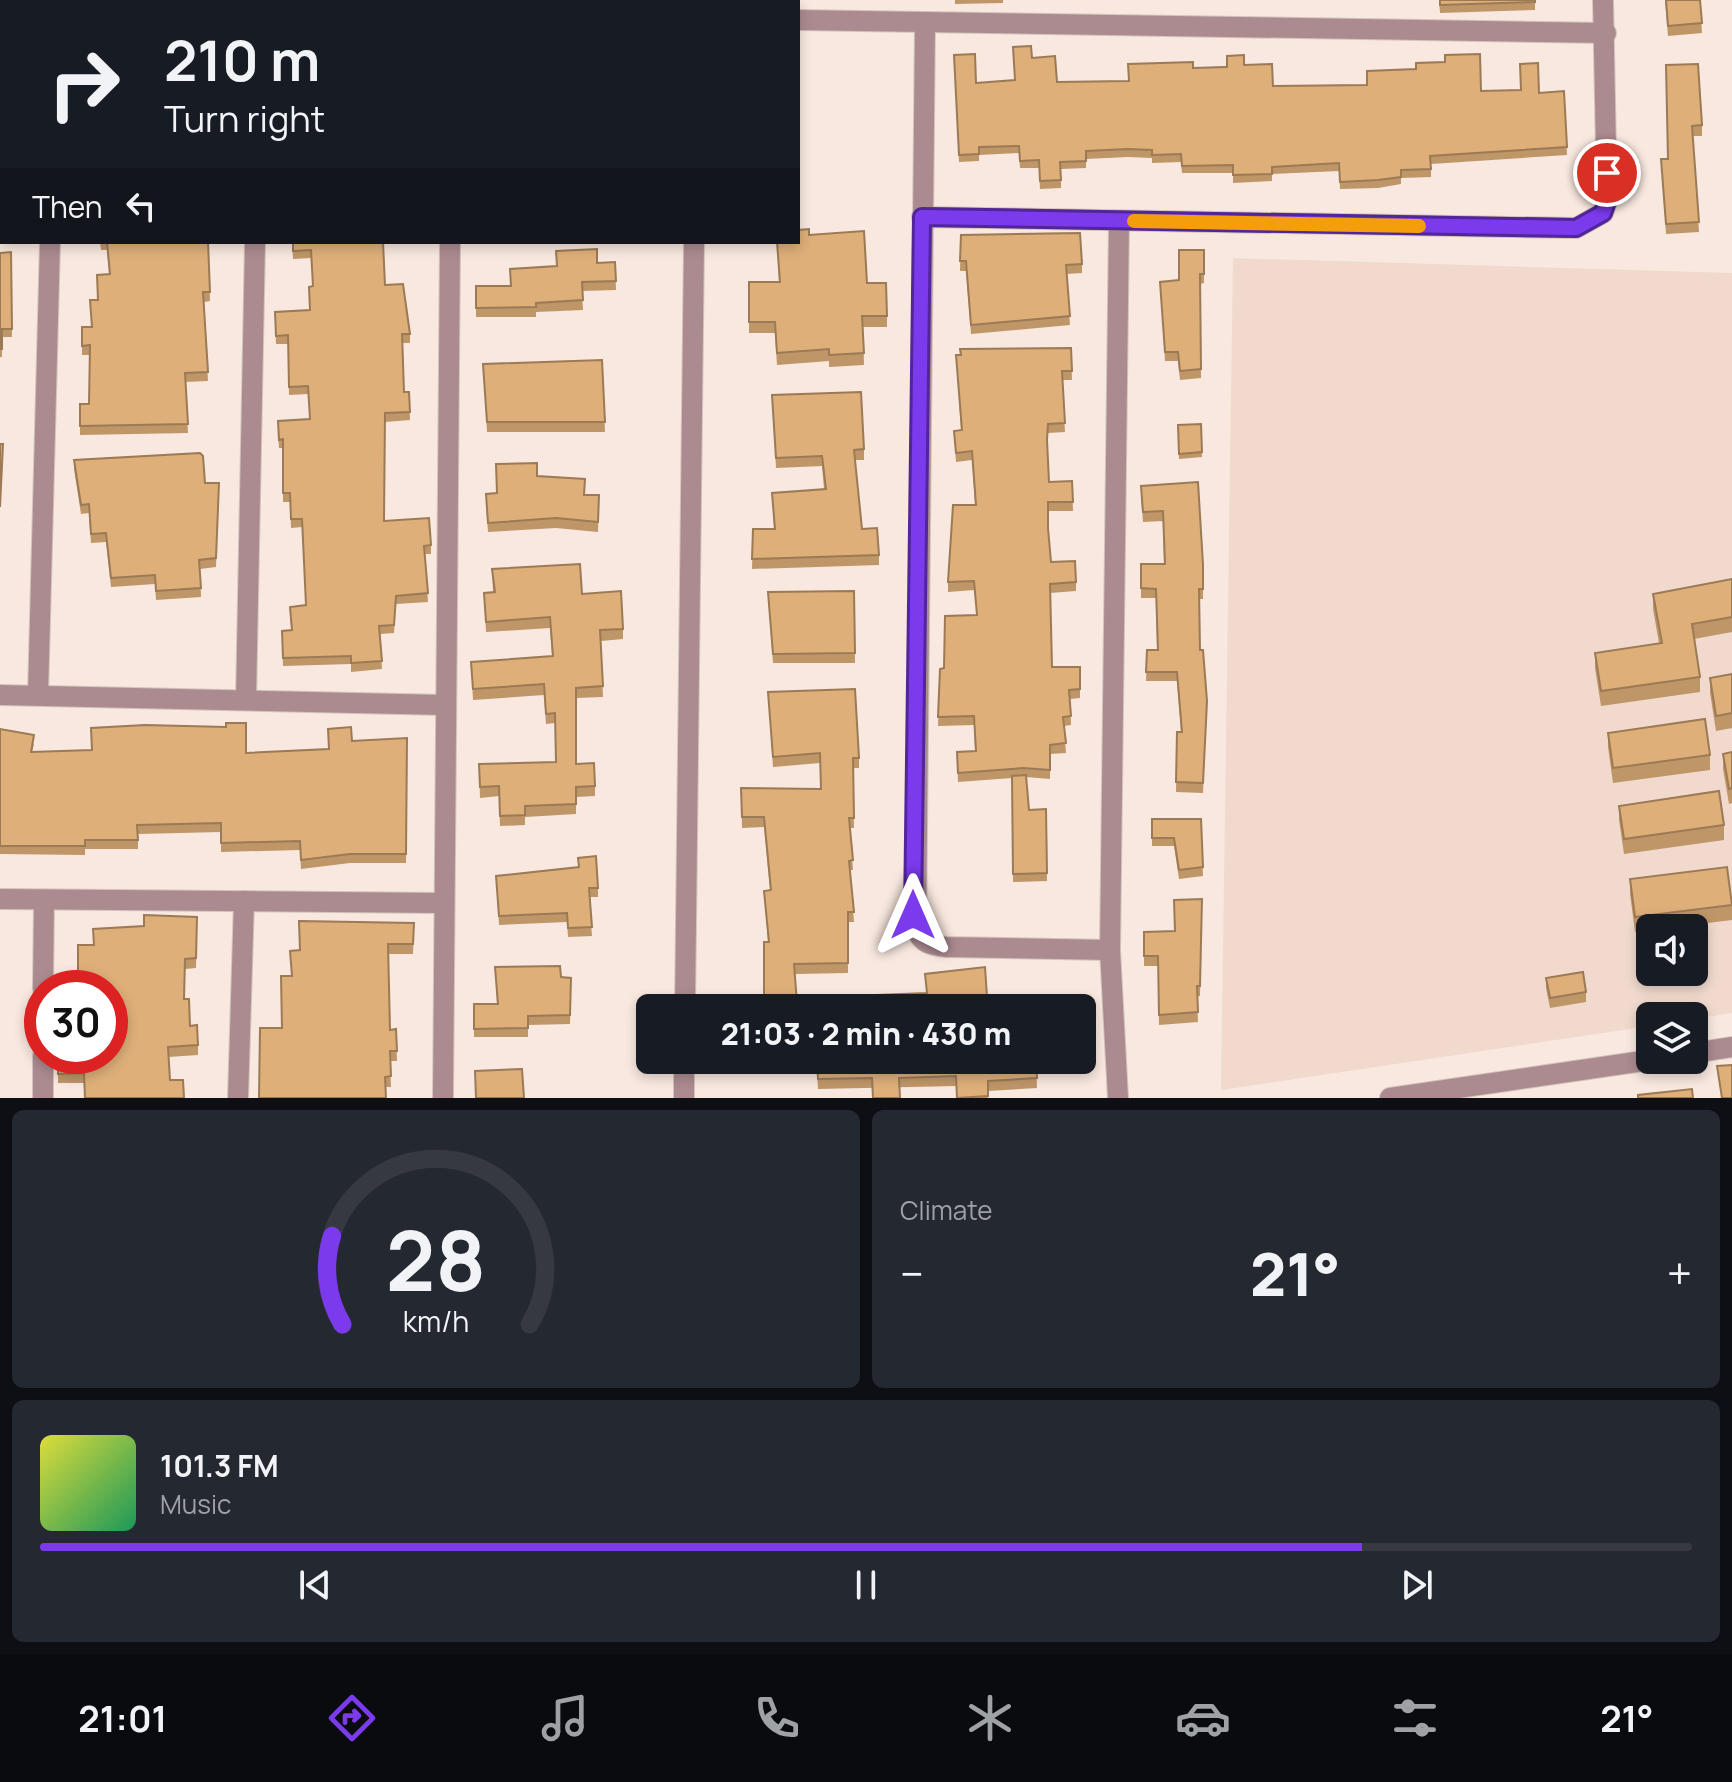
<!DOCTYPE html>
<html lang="en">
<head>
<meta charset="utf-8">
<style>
  :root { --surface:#171b24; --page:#242831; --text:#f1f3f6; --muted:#9ea1a6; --line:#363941; --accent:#7c3aed }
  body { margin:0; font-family:Manrope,sans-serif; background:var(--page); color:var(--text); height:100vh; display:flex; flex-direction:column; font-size:30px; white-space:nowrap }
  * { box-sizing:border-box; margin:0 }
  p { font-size:26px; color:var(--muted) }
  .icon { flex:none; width:44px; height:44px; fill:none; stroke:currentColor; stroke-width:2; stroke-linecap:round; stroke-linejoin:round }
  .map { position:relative; height:1098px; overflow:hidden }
  .panel { display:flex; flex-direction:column; gap:12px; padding:12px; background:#0d0f14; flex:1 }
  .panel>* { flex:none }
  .guide { position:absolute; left:0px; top:0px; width:800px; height:244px; box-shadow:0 4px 12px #0003; background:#171b24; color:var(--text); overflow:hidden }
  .tools { position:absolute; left:1636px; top:914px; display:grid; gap:16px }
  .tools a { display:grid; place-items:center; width:72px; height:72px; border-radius:12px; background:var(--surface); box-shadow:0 4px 12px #0003; font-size:40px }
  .speed { position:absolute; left:24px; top:970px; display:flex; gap:16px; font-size:40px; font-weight:700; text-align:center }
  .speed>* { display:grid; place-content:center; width:104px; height:104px; border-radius:50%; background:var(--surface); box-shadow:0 4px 12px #0003; line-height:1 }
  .speed .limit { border:12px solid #d22; background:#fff; color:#111 }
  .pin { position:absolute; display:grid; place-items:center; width:68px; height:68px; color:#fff; margin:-34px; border:4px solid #fff; border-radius:50%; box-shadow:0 2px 8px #0007 }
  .me { position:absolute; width:88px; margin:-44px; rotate:0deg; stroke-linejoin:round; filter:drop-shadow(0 0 6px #0008) }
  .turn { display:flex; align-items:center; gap:28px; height:168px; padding:0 32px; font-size:36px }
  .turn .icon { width:104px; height:104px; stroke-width:2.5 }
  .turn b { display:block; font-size:56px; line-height:68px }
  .then { display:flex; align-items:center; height:76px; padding:0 32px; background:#0003; gap:16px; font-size:30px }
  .big { font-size:60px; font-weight:800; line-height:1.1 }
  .panel .card { flex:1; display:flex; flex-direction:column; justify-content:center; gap:12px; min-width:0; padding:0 28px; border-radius:12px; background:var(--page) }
  .panel .dial { align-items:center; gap:0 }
  .dial svg { height:208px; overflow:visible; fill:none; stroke:var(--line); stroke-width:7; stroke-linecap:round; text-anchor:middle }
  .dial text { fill:var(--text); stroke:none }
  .song { display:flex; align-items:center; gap:24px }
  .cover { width:96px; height:96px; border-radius:12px; background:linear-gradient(135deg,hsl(60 70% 55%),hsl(150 70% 35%)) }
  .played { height:8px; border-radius:4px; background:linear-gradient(90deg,var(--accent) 80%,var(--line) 80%) }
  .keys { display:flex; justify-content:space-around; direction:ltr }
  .heat { display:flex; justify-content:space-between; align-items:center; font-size:44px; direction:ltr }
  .panel .tiles { flex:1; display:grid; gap:12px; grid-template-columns:1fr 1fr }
  .card:last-child { grid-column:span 2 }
  .trip { position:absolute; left:636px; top:994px; width:460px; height:80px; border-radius:12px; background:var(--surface); box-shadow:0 4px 12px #0003; font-weight:800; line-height:80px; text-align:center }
  .menu { display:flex; height:128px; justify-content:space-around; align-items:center; background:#090b0e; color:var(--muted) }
  .menu .icon { width:56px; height:56px }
  .menu .selected { color:var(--accent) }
  .menu b { font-size:36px; color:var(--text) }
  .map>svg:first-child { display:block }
</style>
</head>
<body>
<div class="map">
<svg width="1732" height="1098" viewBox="0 0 1732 1098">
  <rect width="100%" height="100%" fill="#f8e8df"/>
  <path fill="#f1dacd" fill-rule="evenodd" d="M1233,258L1732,273V1013L1694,1019V1016H1650V1026L1221,1090ZM1650,928H1694V972H1650Z"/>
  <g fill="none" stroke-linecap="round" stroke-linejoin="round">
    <g stroke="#d2c4bc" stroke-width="22">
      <g id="minor">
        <polyline points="456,2 456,0"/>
        <polyline points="699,2 699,0"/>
        <polyline points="0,4 2,4"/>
        <polyline points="798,20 1606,33"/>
        <path d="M925,22L916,929C922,944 931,945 946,947L1110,950"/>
        <polyline points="0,199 2,199"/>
        <polyline points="922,217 1576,228 1603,213 1607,201 1603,0"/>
        <polyline points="0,695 445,705"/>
        <polyline points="38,695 50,242"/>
        <polyline points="246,700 255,242"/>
        <polyline points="0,899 442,903"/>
        <polyline points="43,988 44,900"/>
        <polyline points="685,1008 694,242"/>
        <polyline points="1694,1053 1732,1047"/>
        <polyline points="43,1098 43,1056"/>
        <polyline points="238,1098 244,901"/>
        <polyline points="443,1098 450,242"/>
        <polyline points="684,1098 684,1060"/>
        <polyline points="1118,1098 1110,950 1119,221"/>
        <polyline points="1390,1098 1650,1060"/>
      </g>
    </g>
    <use href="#minor" stroke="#ab8b90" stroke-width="20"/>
  </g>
  <g fill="#bf9668">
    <rect x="519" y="0" width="77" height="2"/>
    <polygon points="955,0 1003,0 1003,3 955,4"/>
    <polygon points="1439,0 1535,0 1535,10 1440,13"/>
    <polygon points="1665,0 1700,0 1702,33 1668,36"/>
    <polygon points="954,55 976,83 1014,80 1032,58 1057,82 1129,81 1193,68 1244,65 1273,86 1539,93 1564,91 1567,155 1431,164 1431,177 1401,178 1401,184 1378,188 1340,189 1339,171 1272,174 1272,181 1233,183 1233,173 1182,173 1181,162 1152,163 1152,158 1128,157 1086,159 1086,168 1061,169 1061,188 1040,189 1039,168 1020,168 1019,153 979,155 979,161 959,162"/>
    <polygon points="1666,65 1702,125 1702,136 1693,136 1699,232 1666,234 1661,159 1668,159"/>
    <polygon points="809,235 867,283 887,316 887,327 863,327 864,365 829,367 829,361 777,365 775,333 749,333 749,282 779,282 777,242"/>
    <polygon points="961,235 1082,264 1082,273 1066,274 1070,325 971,334 966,271 960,271"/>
    <polygon points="100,242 208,242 210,301 204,302 208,381 185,382 188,433 80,435 80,404 89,404 90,355 82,355 82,327 92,327 90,300 98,300 97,275 109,274 107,250 101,250"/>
    <polygon points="292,242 383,242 385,285 410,334 410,343 403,343 404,392 409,392 410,420 385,422 384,521 431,545 431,554 425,554 428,602 396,604 394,633 380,634 382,669 351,672 351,664 283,666 282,631 291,630 290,607 306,605 302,527 291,528 290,502 283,502 283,448 279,448 278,430 310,419 308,394 289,395 288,344 276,344 275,312 310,310 313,286 311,258 293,259"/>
    <polygon points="1204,250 1204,283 1200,284 1201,378 1180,380 1178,361 1165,361 1160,282 1179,280"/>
    <polygon points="11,252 12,337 2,337 2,357 0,357 0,253"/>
    <polygon points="615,262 616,290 582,291 583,310 536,312 536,317 476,317 476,286 511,286 556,266"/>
    <polygon points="1071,348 1072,380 1062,380 1065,432 1048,433 1047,445 1049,482 1072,481 1073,511 1048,511 1048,530 1051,562 1076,582 1076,591 1050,593 1052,667 1080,667 1080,698 1070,699 1071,725 1064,726 1066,753 1050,754 1050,779 1026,777 1029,810 1046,809 1047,881 1013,882 1012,778 958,782 957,752 975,751 974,725 938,726 940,669 944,668 977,615 974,590 948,592 948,582 975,505 972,460 956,462 954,431 961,430 956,355"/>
    <polygon points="602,360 605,432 487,432 483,364"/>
    <polygon points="772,395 864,449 864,460 855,460 862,529 879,555 879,565 752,569 753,529 774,529 772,493 824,489 822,466 776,468"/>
    <polygon points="1201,424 1202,457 1179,459 1178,425"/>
    <polygon points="74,460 205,483 219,483 216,567 200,569 201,597 156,600 155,584 111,587 106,542 91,543 89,513 81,514 74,469"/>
    <polygon points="537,476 584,495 599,495 598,532 556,528 488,532 486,503 497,493"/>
    <polygon points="1198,482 1203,565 1203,599 1199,599 1200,650 1207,701 1203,793 1176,792 1177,732 1181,732 1177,681 1146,681 1147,650 1157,650 1156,598 1141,598 1141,564 1164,564 1163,521 1143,522 1141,495"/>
    <polygon points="492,569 582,594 623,629 623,639 601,641 603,697 576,698 576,764 595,786 595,796 576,797 576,814 525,817 525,825 500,826 499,796 480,798 479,764 555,762 555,723 546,724 544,695 473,700 471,662 552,656 550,628 486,632 484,593 493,592"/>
    <polygon points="1732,579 1732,632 1694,639 1700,677 1700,692 1601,706 1595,668 1595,653 1659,643 1653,609 1653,594"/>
    <polygon points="854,591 855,663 773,663 768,592"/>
    <polygon points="1732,674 1732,728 1716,731 1710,693 1710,678"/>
    <polygon points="768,692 859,758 859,768 853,768 854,828 850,828 853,870 850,870 854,922 848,922 848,973 795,974 797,1008 764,1008 764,942 768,942 764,891 770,890 764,827 742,828 741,788 821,789 820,763 773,767"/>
    <polygon points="0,729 34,744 32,752 246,753 328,749 328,729 352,741 407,738 406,863 350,863 301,869 300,850 221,852 221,832 138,834 138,849 85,849 85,855 0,854"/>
    <polygon points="1608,733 1710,755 1710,770 1613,783 1608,747"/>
    <polygon points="1732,752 1732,803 1729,804 1723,769 1723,754"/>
    <polygon points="1619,806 1724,825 1724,840 1624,854 1619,820"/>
    <polygon points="1152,819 1201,819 1203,876 1179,879 1174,846 1152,846"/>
    <polygon points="496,876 598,888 598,897 589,897 592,936 568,937 567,922 499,925"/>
    <polygon points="1630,879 1732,905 1732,920 1667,928 1650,928 1650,930 1635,932 1630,894"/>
    <polygon points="1202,899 1200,996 1197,996 1198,1022 1159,1025 1158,966 1144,966 1144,932 1174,931"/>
    <polygon points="197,917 196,968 185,969 185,999 190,1026 198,1045 198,1055 168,1057 84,1083 58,1083 58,1056 110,1056 78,972 93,945 93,929 144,926"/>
    <polygon points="414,923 413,954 388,954 390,1030 396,1029 397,1061 390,1061 391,1087 385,1087 282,1028 292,976 290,951 300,950"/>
    <polygon points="495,967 561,977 571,978 570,1024 528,1025 528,1037 474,1037 474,1004 497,1004"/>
    <polygon points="1546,978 1586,992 1586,1002 1550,1008 1546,988"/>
    <polygon points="758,1060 1036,1060 1037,1088 988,1091 988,1098 957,1098 956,1086 818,1089 817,1073 758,1074"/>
  </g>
  <g fill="#deaf79" stroke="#9b7a55" stroke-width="2">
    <polygon points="1440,0 1535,0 1535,2 1440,5"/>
    <polygon points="1666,0 1700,0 1702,23 1668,26"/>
    <rect x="0" y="41" width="2" height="101"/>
    <polygon points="1031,46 1032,58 1055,56 1057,82 1129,81 1128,64 1193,62 1193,68 1227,67 1227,56 1244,55 1244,65 1272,64 1273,86 1367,85 1367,71 1416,69 1416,63 1445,62 1445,55 1480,54 1481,91 1521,90 1520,64 1538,63 1539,93 1564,91 1567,147 1430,156 1431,169 1401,170 1401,177 1378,180 1340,182 1339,163 1272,167 1272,174 1233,175 1233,165 1182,166 1181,154 1152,155 1152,150 1128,149 1086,151 1086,161 1060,162 1061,180 1040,181 1039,160 1020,161 1019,146 979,147 979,154 959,155 954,55 975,54 976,83 1015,80 1013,47"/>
    <polygon points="1698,64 1702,125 1692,126 1699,222 1666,224 1661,159 1668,159 1666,65"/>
    <polygon points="809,229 809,235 864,231 867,283 886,283 887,316 862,316 864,353 829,355 829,349 777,353 775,322 749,322 749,282 780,282 777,242 798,242 798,230"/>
    <polygon points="1080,233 1082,264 1066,265 1070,316 971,325 966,261 960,261 961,235"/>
    <polygon points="107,242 208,242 210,292 203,292 208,372 185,373 188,424 80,426 80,404 89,404 90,345 82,346 82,327 92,327 90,300 98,300 97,275 110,274"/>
    <polygon points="293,242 383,242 385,285 403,284 410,334 402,334 404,392 409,392 410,412 385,413 384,521 429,518 431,545 424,546 428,593 396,596 394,625 379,626 382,661 351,663 351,656 283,658 282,631 292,630 290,607 306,605 302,519 291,519 290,493 283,493 283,439 279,440 278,421 310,419 308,386 289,387 288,335 276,336 275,312 310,310 309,287 313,286 311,250 293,251"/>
    <polygon points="597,249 597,263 615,262 616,281 582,282 583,300 536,303 536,307 476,308 476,286 511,286 510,269 557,266 556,251"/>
    <polygon points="1179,250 1204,250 1204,274 1200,274 1201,369 1180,371 1178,352 1165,352 1160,282 1179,280"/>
    <polygon points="11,252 12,329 2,329 2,349 0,349 0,253"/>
    <polygon points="1071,348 1072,371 1062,371 1065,423 1048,424 1047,440 1049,482 1072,481 1073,502 1048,502 1048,528 1051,562 1075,561 1076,582 1050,584 1052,667 1080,667 1080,689 1069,690 1071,716 1063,717 1066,743 1050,745 1050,770 1023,768 958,773 957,752 976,751 974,716 938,717 940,669 944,668 945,616 977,615 974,581 948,582 953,505 976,505 972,451 956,453 954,431 962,430 956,355 961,355 960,349"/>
    <polygon points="602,360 605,422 487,422 483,364"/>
    <polygon points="861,392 864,449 854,450 862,529 877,528 879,555 752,559 753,529 775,529 772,493 826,489 822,456 776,458 772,395"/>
    <polygon points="1201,424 1202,452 1179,454 1178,425"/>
    <polygon points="0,444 3,444 0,507"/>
    <polygon points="200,453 203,456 205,483 219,483 216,558 199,560 201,588 156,591 155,575 111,578 106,533 91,534 89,504 81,505 74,460"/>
    <polygon points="537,463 537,476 585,479 584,495 599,495 598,522 556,518 488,523 486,494 497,493 496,464"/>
    <polygon points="1198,482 1203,565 1203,589 1199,589 1200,650 1203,650 1207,701 1203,783 1176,782 1177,732 1182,732 1177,672 1146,672 1147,650 1158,650 1156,589 1141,588 1141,564 1165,564 1163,511 1143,512 1141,486"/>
    <polygon points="580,564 582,594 621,591 623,629 600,630 603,686 576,688 576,764 594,763 595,786 576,787 576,804 525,806 525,815 500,816 499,786 480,787 479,764 556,762 555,713 546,714 544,684 473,689 471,662 553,656 550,617 486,622 484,593 495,592 492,569"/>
    <polygon points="1732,579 1732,617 1692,624 1700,677 1601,691 1595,653 1662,643 1653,594"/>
    <polygon points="854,591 855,653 773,654 768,592"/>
    <polygon points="1732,674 1732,713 1716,716 1710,678"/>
    <polygon points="855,689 859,758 853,758 854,818 849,818 853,860 849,861 854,912 848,912 848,963 794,964 797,1003 764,1005 764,942 769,942 764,891 771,890 764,817 742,817 741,788 821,789 820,753 773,757 768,692"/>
    <polygon points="1705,719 1710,755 1613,768 1608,733"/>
    <polygon points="226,723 246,723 246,753 329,749 328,729 351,727 352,741 407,738 406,854 350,854 301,860 300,841 221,843 221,823 137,825 138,840 85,840 85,846 0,846 0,729 34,735 31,752 92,750 91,728 145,725 226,727"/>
    <polygon points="1732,752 1732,788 1729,789 1723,754"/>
    <polygon points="1026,775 1029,810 1046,809 1047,873 1013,874 1012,776"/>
    <polygon points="1719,791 1724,825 1624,839 1619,806"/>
    <polygon points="1152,819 1201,819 1203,867 1179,870 1174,838 1152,838"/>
    <polygon points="596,856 598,888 589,888 592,927 568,928 567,913 499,916 496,876 579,867 578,858"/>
    <polygon points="1727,867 1732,905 1635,917 1630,879"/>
    <polygon points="1202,899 1200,986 1197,986 1198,1012 1159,1015 1158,956 1144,956 1144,932 1175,931 1174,900"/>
    <polygon points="144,915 197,917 196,958 185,959 184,999 189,999 190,1026 197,1025 198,1045 168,1047 170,1080 183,1080 184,1098 85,1098 84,1073 58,1074 58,1056 110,1056 110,988 74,988 74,972 78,972 78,945 94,945 93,929 144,926"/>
    <polygon points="299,921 414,923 413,944 388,944 390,1030 396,1029 397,1051 390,1051 391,1076 385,1077 386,1098 259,1098 260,1028 282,1028 281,976 292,976 290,951 300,950"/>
    <polygon points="560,966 561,977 571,978 570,1015 528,1016 528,1028 474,1029 474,1004 498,1004 495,967"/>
    <polygon points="985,967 987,997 1078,996 1079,1008 877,1008 877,995 927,993 925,974"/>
    <polygon points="1583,972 1586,992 1550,998 1546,978"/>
    <polygon points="758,1060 1036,1060 1037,1078 988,1081 988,1096 957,1098 956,1076 899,1078 900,1098 873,1098 872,1078 818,1079 817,1063 758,1064"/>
    <polygon points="1732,1065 1732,1098 1722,1098 1717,1066"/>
    <polygon points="522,1069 524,1098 476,1098 475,1071"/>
    <polygon points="1692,1089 1693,1098 1638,1098 1638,1095"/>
  </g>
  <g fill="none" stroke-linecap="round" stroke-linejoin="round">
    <g stroke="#51269a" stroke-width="20">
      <polyline id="route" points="913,915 922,217 1576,228 1603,213 1607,201 1607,173"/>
    </g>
    <use href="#route" stroke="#7c3aed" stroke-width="14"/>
    <polyline stroke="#f59e0b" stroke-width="14" points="1134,221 1419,226"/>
  </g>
</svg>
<div class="tools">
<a><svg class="icon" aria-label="sound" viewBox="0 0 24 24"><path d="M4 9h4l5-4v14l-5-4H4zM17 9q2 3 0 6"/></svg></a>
<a><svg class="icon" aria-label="layers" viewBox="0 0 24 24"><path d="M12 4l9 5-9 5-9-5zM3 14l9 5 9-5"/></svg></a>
</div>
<div class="speed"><div class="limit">30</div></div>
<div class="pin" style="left:1607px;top:173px;background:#d93025"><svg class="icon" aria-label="arrive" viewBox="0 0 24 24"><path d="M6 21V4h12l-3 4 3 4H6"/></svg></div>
<svg class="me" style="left:913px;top:915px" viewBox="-20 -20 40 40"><path d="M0-17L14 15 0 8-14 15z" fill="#7c3aed" stroke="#fff" stroke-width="4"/></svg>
<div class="trip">21:03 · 2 min · 430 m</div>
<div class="guide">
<div class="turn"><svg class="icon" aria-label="right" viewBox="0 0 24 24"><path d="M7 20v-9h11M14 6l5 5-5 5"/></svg><div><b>210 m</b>Turn right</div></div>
<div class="then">Then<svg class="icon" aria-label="left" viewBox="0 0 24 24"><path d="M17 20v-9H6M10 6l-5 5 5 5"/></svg></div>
</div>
</div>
<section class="panel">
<div class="tiles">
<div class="card dial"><svg viewBox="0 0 100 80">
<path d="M14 69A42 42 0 1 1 86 69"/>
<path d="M14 69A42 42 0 0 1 10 35" stroke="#7c3aed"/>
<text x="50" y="56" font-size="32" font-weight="700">28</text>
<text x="50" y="72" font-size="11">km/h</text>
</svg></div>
<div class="card"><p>Climate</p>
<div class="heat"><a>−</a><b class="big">21°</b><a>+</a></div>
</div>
<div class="card">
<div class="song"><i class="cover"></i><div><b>101.3 FM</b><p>Music</p></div></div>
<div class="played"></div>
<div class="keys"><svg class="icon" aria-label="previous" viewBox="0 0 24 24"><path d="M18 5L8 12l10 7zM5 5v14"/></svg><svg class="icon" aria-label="pause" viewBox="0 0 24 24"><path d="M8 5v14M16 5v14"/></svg><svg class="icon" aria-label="next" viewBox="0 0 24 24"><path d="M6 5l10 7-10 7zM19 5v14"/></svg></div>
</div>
</div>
</section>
<nav class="menu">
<b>21:01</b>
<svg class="icon selected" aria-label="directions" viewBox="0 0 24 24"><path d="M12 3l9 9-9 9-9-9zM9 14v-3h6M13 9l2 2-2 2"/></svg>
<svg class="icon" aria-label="music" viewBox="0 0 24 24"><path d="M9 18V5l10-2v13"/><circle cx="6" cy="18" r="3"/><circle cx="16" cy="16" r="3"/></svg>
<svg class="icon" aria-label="phone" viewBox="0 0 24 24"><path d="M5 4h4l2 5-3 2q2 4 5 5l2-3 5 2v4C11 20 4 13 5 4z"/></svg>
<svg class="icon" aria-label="climate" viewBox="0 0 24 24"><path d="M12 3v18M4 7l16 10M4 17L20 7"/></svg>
<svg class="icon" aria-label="car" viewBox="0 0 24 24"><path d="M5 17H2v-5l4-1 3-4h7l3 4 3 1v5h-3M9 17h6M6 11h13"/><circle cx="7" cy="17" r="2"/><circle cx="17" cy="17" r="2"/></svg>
<svg class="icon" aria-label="filters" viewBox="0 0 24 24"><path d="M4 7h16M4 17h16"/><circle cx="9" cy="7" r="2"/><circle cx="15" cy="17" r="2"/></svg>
<b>21°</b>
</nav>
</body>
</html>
